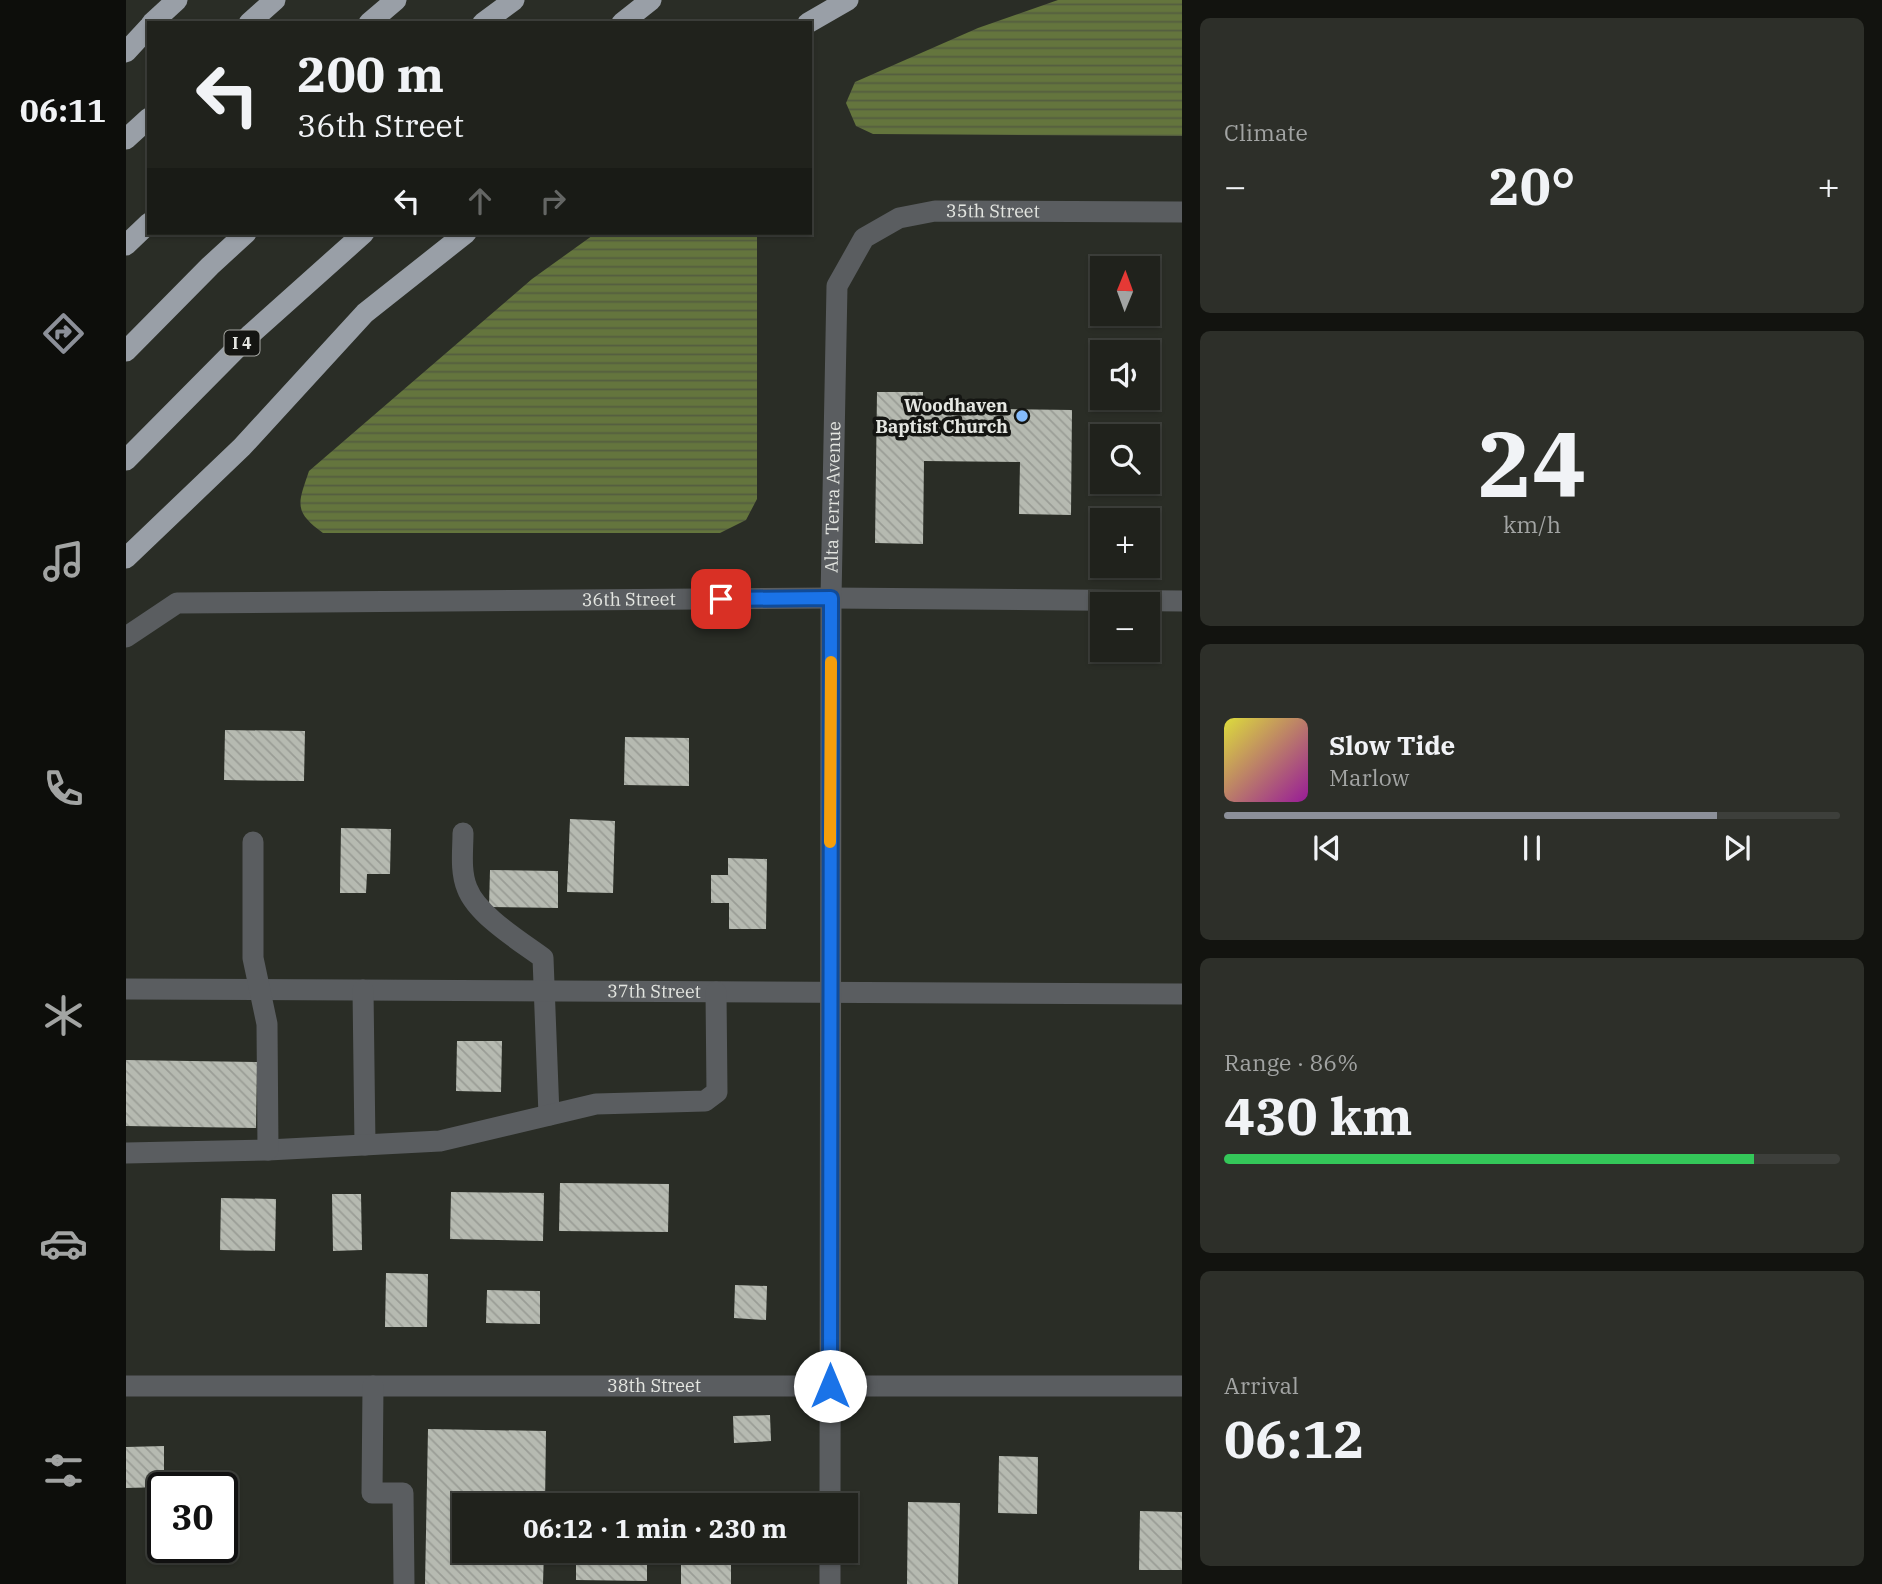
<!DOCTYPE html>
<html lang="en">
<head>
<meta charset="utf-8">
<style>
  :root { --surface:#20221c; --page:#2d2f29; --text:#f1f3f6; --muted:#a2a4a3; --line:#3d3f3b; --accent:#8c9099 }
  body { margin:0; font-family:"IBM Plex Serif",serif; background:var(--page); color:var(--text); height:100vh; display:flex; flex-direction:column; font-size:26px; white-space:nowrap }
  * { box-sizing:border-box; margin:0 }
  p { font-size:23px; color:var(--muted) }
  .icon { flex:none; width:38px; height:38px; fill:none; stroke:currentColor; stroke-width:2; stroke-linecap:round; stroke-linejoin:round }
  .map { position:relative; flex:1; overflow:hidden }
  .sheet { display:flex; flex-direction:column; gap:18px; padding:18px; background:#12130f; width:700px }
  .sheet>* { flex:none }
  .guide { position:absolute; left:21px; top:21px; width:665px; height:214px; border-radius:0px; box-shadow:0 2px 5px #0004,0 0 0 2px var(--line); background:#20221c; color:var(--text); overflow:hidden }
  .needle { width:46px; rotate:1deg }
  .buttons { position:absolute; left:964px; top:256px; display:grid; gap:14px }
  .buttons a { display:grid; place-items:center; width:70px; height:70px; border-radius:0px; background:var(--surface); box-shadow:0 2px 5px #0004,0 0 0 2px var(--line); font-size:35px }
  .speed { position:absolute; left:21px; top:1472px; display:flex; gap:14px; font-size:35px; font-weight:700; text-align:center }
  .speed>* { display:grid; place-content:center; width:91px; height:91px; border-radius:50%; background:var(--surface); box-shadow:0 2px 5px #0004,0 0 0 2px var(--line); line-height:1 }
  .speed .limit { border:4px solid #111; border-radius:10px; background:#fff; color:#111 }
  .pin { position:absolute; display:grid; place-items:center; width:60px; height:60px; color:#fff; margin:-30px; border-radius:14px; box-shadow:0 4px 10px #0006 }
  .me { position:absolute; width:77px; margin:-38px; rotate:0deg; stroke-linejoin:round; filter:drop-shadow(0 0 5px #0008) }
  .turn { display:flex; align-items:center; gap:24px; height:147px; padding:0 35px; font-size:32px }
  .turn .icon { width:91px; height:91px; stroke-width:2.5 }
  .turn b { display:block; font-size:49px; line-height:60px }
  .lanes { display:flex; align-items:center; height:66px; padding:0 35px; background:#0003; justify-content:center; gap:35px; direction:ltr }
  .lanes .off { opacity:.35 }
  .big { font-size:52px; font-weight:700; line-height:1.1 }
  .sheet .tile { flex:1; display:flex; flex-direction:column; justify-content:center; gap:10px; min-width:0; padding:0 24px; border-radius:10px; background:var(--page) }
  .sheet .dial { align-items:center; gap:0 }
  .dial b { font-size:91px; line-height:1 }
  .song { display:flex; align-items:center; gap:21px }
  .cover { width:84px; height:84px; border-radius:10px; background:linear-gradient(135deg,hsl(60 70% 55%),hsl(300 70% 35%)) }
  .played { height:7px; border-radius:4px; background:linear-gradient(90deg,var(--accent) 80%,var(--line) 80%) }
  .keys { display:flex; justify-content:space-around; direction:ltr }
  .heat { display:flex; justify-content:space-between; align-items:center; font-size:38px; direction:ltr }
  .charge { height:10px; border-radius:5px; background:linear-gradient(90deg,#34c759 86%,var(--line) 0) }
  .trip { position:absolute; left:326px; top:1493px; width:406px; height:70px; border-radius:0px; background:var(--surface); box-shadow:0 2px 5px #0004,0 0 0 2px var(--line); font-weight:700; line-height:70px; text-align:center }
  main { display:flex; flex:1; min-height:0 }
  .menu { display:flex; flex-direction:column; width:126px; justify-content:space-around; align-items:center; background:#0d0e0b; color:var(--muted) }
  .menu .icon { width:49px; height:49px }
  .menu .current { color:var(--accent) }
  .menu b { font-size:32px; color:var(--text) }
  .map>svg:first-child { display:block }
</style>
</head>
<body>
<main>
<nav class="menu">
<b>06:11</b>
<svg class="icon current" aria-label="directions" viewBox="0 0 24 24"><path d="M12 3l9 9-9 9-9-9zM9 14v-3h6M13 9l2 2-2 2"/></svg>
<svg class="icon" aria-label="music" viewBox="0 0 24 24"><path d="M9 18V5l10-2v13"/><circle cx="6" cy="18" r="3"/><circle cx="16" cy="16" r="3"/></svg>
<svg class="icon" aria-label="phone" viewBox="0 0 24 24"><path d="M5 4h4l2 5-3 2q2 4 5 5l2-3 5 2v4C11 20 4 13 5 4z"/></svg>
<svg class="icon" aria-label="climate" viewBox="0 0 24 24"><path d="M12 3v18M4 7l16 10M4 17L20 7"/></svg>
<svg class="icon" aria-label="car" viewBox="0 0 24 24"><path d="M5 17H2v-5l4-1 3-4h7l3 4 3 1v5h-3M9 17h6M6 11h13"/><circle cx="7" cy="17" r="2"/><circle cx="17" cy="17" r="2"/></svg>
<svg class="icon" aria-label="filters" viewBox="0 0 24 24"><path d="M4 7h16M4 17h16"/><circle cx="9" cy="7" r="2"/><circle cx="15" cy="17" r="2"/></svg>
</nav>
<div class="map">
<svg width="1056" height="1584" viewBox="0 0 1056 1584">
  <defs>
    <pattern id="water-rules" width="6" height="5" patternUnits="userSpaceOnUse" patternTransform="scale(1.75)"><rect width="6" height="5" fill="#64753d"/><path d="M0 2.5h6" fill="none" stroke="#545d40"/></pattern>
    <pattern id="building-back-hatch" width="6" height="6" patternUnits="userSpaceOnUse" patternTransform="scale(1.75)"><rect width="6" height="6" fill="#b6bab1"/><path d="M-1 5l2 2M0 0l6 6M5-1l2 2" fill="none" stroke="#9a9d96"/></pattern>
  </defs>
  <rect width="100%" height="100%" fill="#2a2d26"/>
  <g fill="url(#water-rules)">
    <polygon points="932,0 1056,0 1056,136 747,134 730,126 720,103 729,82 852,28"/>
    <path d="M470,233H631V499L620,520L594,533H197C167,511 172,504 183,471L406,279Z"/>
  </g>
  <g fill="url(#building-back-hatch)">
    <polygon points="751,392 797,392 797,408 946,410 945,515 893,514 894,462 798,461 797,544 749,543"/>
    <polygon points="99,730 179,731 178,781 98,780"/>
    <polygon points="499,737 563,738 563,786 498,785"/>
    <polygon points="444,819 489,821 487,893 441,892"/>
    <polygon points="215,828 265,829 264,874 241,874 240,893 214,893"/>
    <polygon points="602,858 641,859 640,929 603,929 603,903 585,903 585,875 602,875"/>
    <polygon points="364,870 432,871 432,908 363,907"/>
    <polygon points="331,1041 376,1041 375,1092 330,1091"/>
    <polygon points="0,1060 131,1062 130,1128 0,1126"/>
    <polygon points="434,1183 543,1184 542,1232 433,1231"/>
    <polygon points="325,1192 418,1193 417,1241 324,1239"/>
    <polygon points="206,1194 235,1194 236,1250 207,1251"/>
    <polygon points="95,1198 150,1199 149,1251 94,1250"/>
    <polygon points="260,1273 302,1274 301,1327 259,1327"/>
    <polygon points="609,1285 641,1286 640,1320 608,1318"/>
    <polygon points="361,1290 414,1291 414,1324 360,1323"/>
    <polygon points="644,1415 645,1441 608,1443 607,1416"/>
    <polygon points="302,1429 420,1431 419,1505 338,1505 338,1550 418,1550 417,1584 299,1584"/>
    <polygon points="38,1446 38,1487 0,1488 0,1447"/>
    <polygon points="873,1456 912,1457 911,1514 872,1513"/>
    <polygon points="782,1502 834,1503 832,1584 781,1584"/>
    <polygon points="1014,1511 1056,1512 1056,1570 1013,1570"/>
    <polygon points="450,1550 521,1550 521,1581 450,1580"/>
    <rect x="555" y="1550" width="50" height="34"/>
  </g>
  <g fill="none" stroke-linecap="round" stroke-linejoin="round">
    <g stroke="#5a5d60" stroke-width="21">
      <path id="s1" d="M0,637L51,603L705,598L1056,601"/>
      <path d="M337,833C337,850 334,871 341,888C351,915 394,941 417,958L423,1115"/>
      <path id="s2" d="M0,989L1056,994"/>
      <polyline points="237,990 239,1145"/>
      <polyline points="142,1150 314,1141 470,1104 579,1101 591,1092 590,992"/>
      <polyline points="0,1153 142,1150 141,1024 127,958 127,842"/>
      <path id="s3" d="M0,1386H1056"/>
      <polyline points="247,1386 246,1493 277,1493 278,1584"/>
      <path id="s4" d="M704,1505L705,598L711,286L738,238L773,218L809,211L1056,212"/>
      <polyline points="704,1550 704,1584"/>
    </g>
    <g stroke="#999fa7" stroke-width="21">
      <polyline points="26,23 51,0"/>
      <polyline points="123,23 149,0"/>
      <polyline points="243,23 270,0"/>
      <polyline points="357,23 388,0"/>
      <polyline points="496,23 525,0"/>
      <polyline points="682,23 722,0"/>
      <polyline points="0,52 23,27"/>
      <polyline points="0,139 23,118"/>
      <polyline points="0,245 23,223"/>
      <polyline points="0,351 84,266 120,233"/>
      <polyline points="0,460 125,334 238,233"/>
      <polyline points="0,558 116,447 239,313 340,233"/>
    </g>
  </g>
  <g fill="none" stroke-linecap="round" stroke-linejoin="round">
    <g stroke="#114b97" stroke-width="18">
      <polyline id="route" points="595,599 705,598 704,1386"/>
    </g>
    <use href="#route" stroke="#1a73e8" stroke-width="12"/>
    <polyline stroke="#f59e0b" stroke-width="12" points="704,842 705,662"/>
  </g>
  <circle fill="#85bbfb" stroke="#141512" stroke-width="2.5" cx="896" cy="416" r="7"/>
  <g text-anchor="middle" stroke-width="7" stroke-linejoin="round" paint-order="stroke">
    <rect fill="#141512" stroke="#a6a7a3" stroke-width="2" x="98.5" y="330.5" width="35" height="25" rx="5"/>
    <g font-size="16" font-weight="bold" fill="#e4e6e1">
      <text x="116" y="349">I 4</text>
    </g>
    <g font-size="18" fill="#e4e6e1" stroke="#141512">
      <text dy="6" stroke="none"><textPath href="#s4" startOffset="1409">35th Street</textPath></text>
      <text dy="6" stroke="none"><textPath href="#s4" startOffset="1008">Alta Terra Avenue</textPath></text>
      <text dy="6" stroke="none"><textPath href="#s1" startOffset="513">36th Street</textPath></text>
      <text dy="6" stroke="none"><textPath href="#s2" startOffset="528">37th Street</textPath></text>
      <text dy="6" stroke="none"><textPath href="#s3" startOffset="528">38th Street</textPath></text>
    </g>
    <g font-size="18" font-weight="bold" fill="#e4e6e1" stroke="#141512" text-anchor="end">
      <text x="882" y="412">Woodhaven<tspan x="882" dy="21">Baptist Church</tspan></text>
    </g>
  </g>
</svg>
<div class="buttons">
<a><svg class="needle" viewBox="-14 -14 28 28"><path d="M0-13l5 13h-10z" fill="#e53935"/><path d="M0 13l5-13h-10z" fill="#a2a4a3"/></svg></a>
<a><svg class="icon" aria-label="sound" viewBox="0 0 24 24"><path d="M4 9h4l5-4v14l-5-4H4zM17 9q2 3 0 6"/></svg></a>
<a><svg class="icon" aria-label="search" viewBox="0 0 24 24"><circle cx="10" cy="10" r="6"/><path d="M15 15l6 6"/></svg></a>
<a>+</a>
<a>−</a>
</div>
<div class="speed"><div class="limit">30</div></div>
<div class="pin" style="left:595px;top:599px;background:#d93025"><svg class="icon" aria-label="arrive" viewBox="0 0 24 24"><path d="M6 21V4h12l-3 4 3 4H6"/></svg></div>
<svg class="me" style="left:704px;top:1386px" viewBox="-20 -20 40 40"><circle r="19" fill="#fff"/><path d="M0-13L10 11 0 6-10 11z" fill="#1a73e8"/></svg>
<div class="trip">06:12 · 1 min · 230 m</div>
<div class="guide">
<div class="turn"><svg class="icon" aria-label="left" viewBox="0 0 24 24"><path d="M17 20v-9H6M10 6l-5 5 5 5"/></svg><div><b>200 m</b>36th Street</div></div>
<div class="lanes"><svg class="icon" aria-label="left" viewBox="0 0 24 24"><path d="M17 20v-9H6M10 6l-5 5 5 5"/></svg><svg class="icon off" aria-label="ahead" viewBox="0 0 24 24"><path d="M12 20V5M6 11l6-6 6 6"/></svg><svg class="icon off" aria-label="right" viewBox="0 0 24 24"><path d="M7 20v-9h11M14 6l5 5-5 5"/></svg></div>
</div>
</div>
<section class="sheet">
<div class="tile"><p>Climate</p>
<div class="heat"><a>−</a><b class="big">20°</b><a>+</a></div>
</div>
<div class="tile dial"><b>24</b><p>km/h</p></div>
<div class="tile">
<div class="song"><i class="cover"></i><div><b>Slow Tide</b><p>Marlow</p></div></div>
<div class="played"></div>
<div class="keys"><svg class="icon" aria-label="previous" viewBox="0 0 24 24"><path d="M18 5L8 12l10 7zM5 5v14"/></svg><svg class="icon" aria-label="pause" viewBox="0 0 24 24"><path d="M8 5v14M16 5v14"/></svg><svg class="icon" aria-label="next" viewBox="0 0 24 24"><path d="M6 5l10 7-10 7zM19 5v14"/></svg></div>
</div>
<div class="tile"><p>Range · 86%</p><b class="big">430 km</b><div class="charge"></div></div>
<div class="tile"><p>Arrival</p><b class="big">06:12</b></div>
</section>
</main>
</body>
</html>
